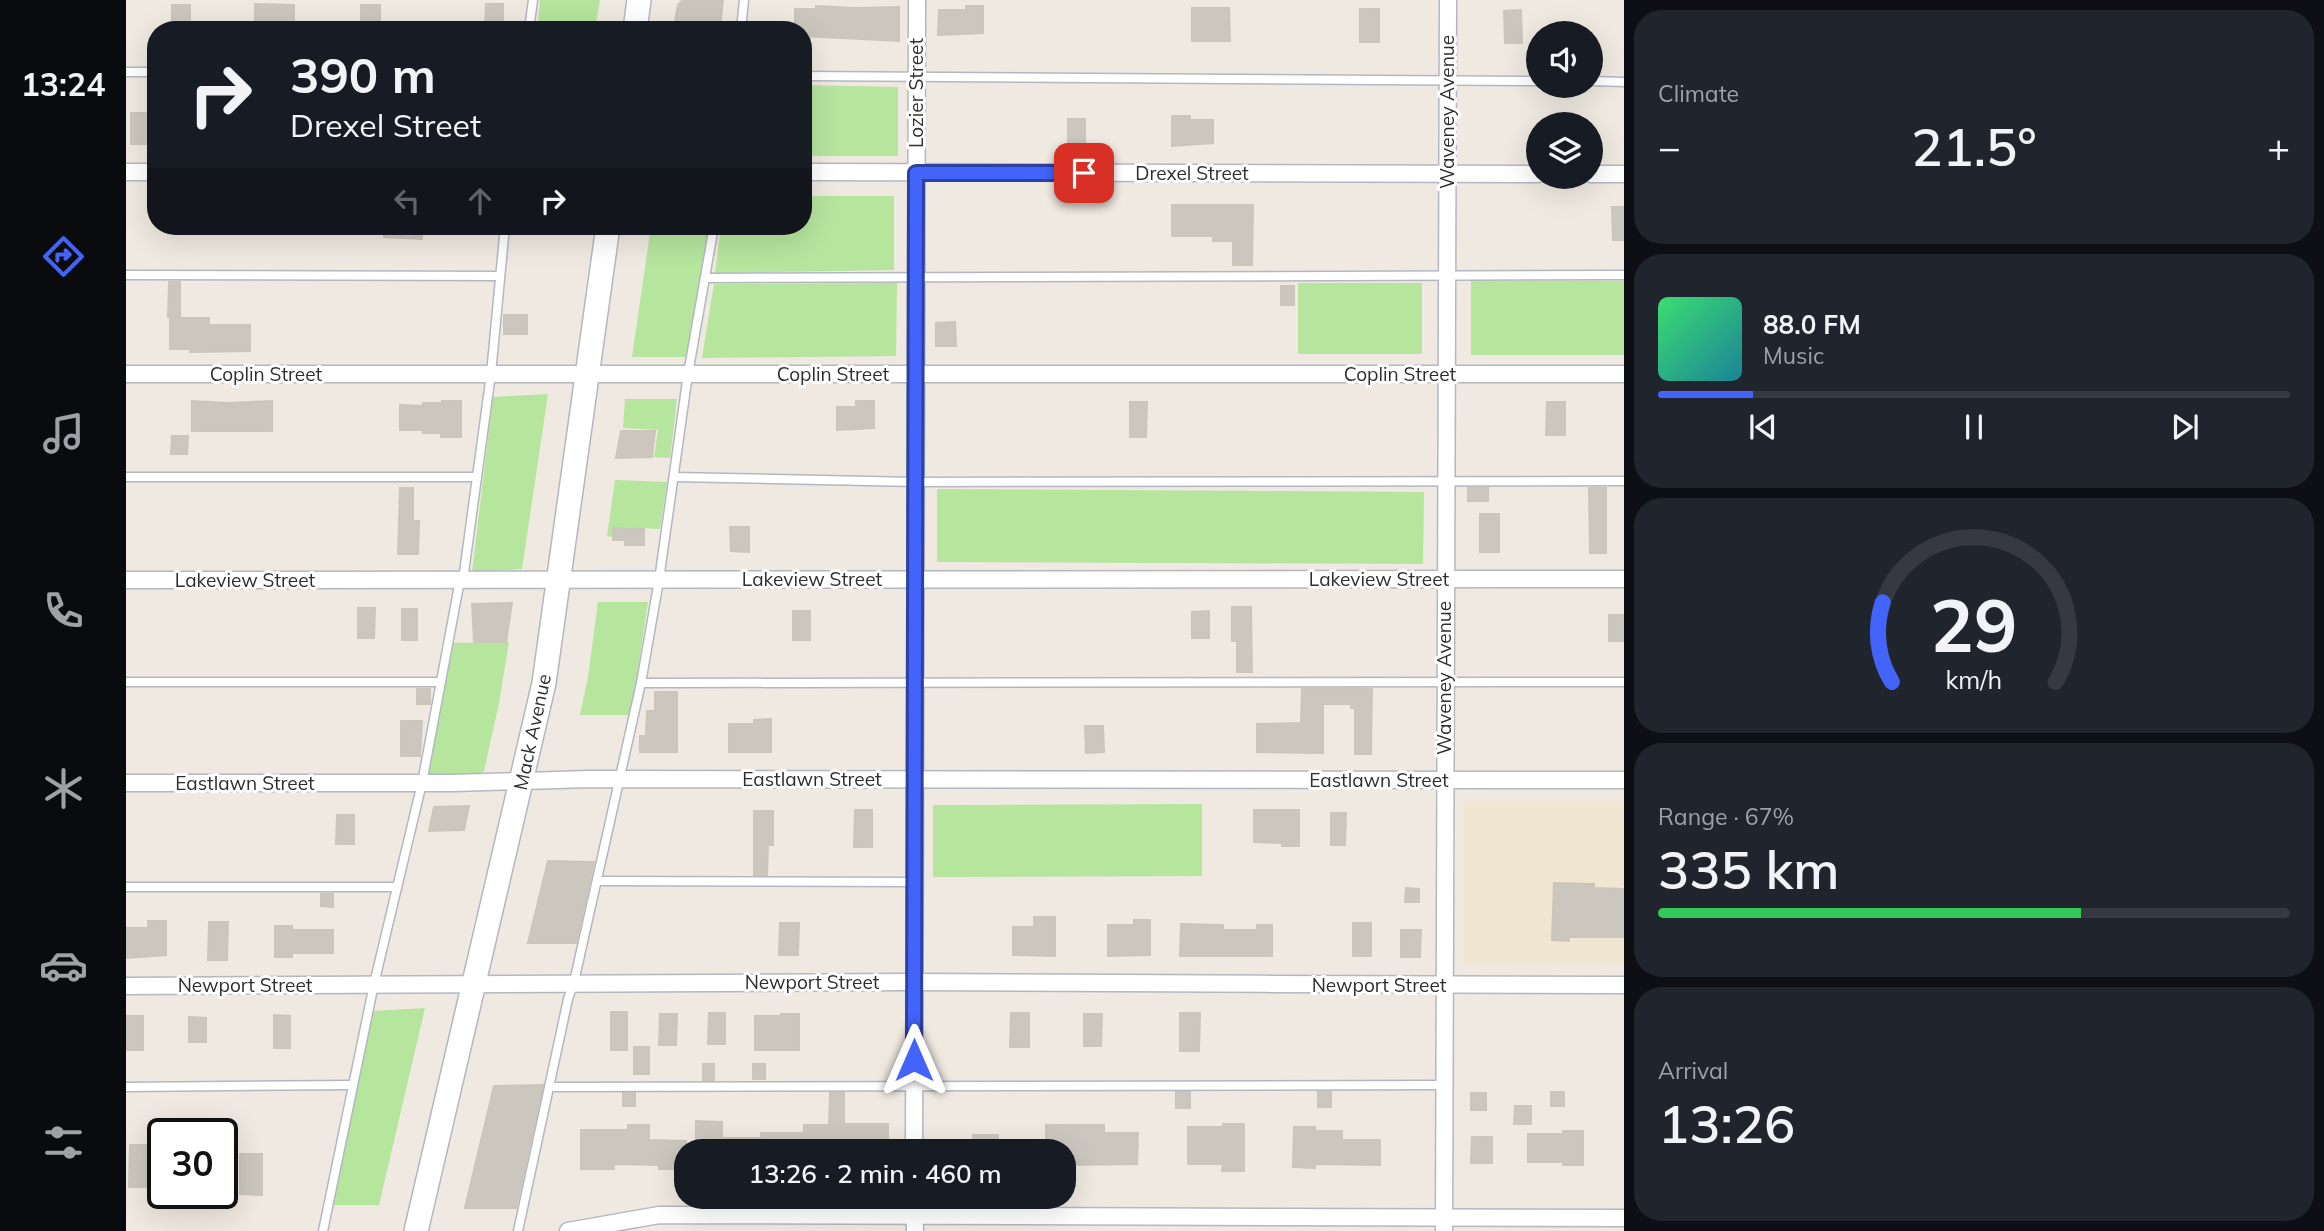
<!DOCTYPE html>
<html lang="en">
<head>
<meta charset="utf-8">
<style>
  :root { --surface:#171b24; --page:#20242c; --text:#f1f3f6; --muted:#9ea1a6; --line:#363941; --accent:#4264fb }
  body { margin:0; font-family:Mulish,sans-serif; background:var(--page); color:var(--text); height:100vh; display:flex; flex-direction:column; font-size:26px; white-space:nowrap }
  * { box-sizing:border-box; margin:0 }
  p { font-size:23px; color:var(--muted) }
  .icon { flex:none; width:38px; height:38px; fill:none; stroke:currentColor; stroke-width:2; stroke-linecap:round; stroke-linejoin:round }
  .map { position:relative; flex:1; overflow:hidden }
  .sheet { display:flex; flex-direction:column; gap:10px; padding:10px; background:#0d0f14; width:700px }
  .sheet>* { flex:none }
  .hud { position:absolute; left:21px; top:21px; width:665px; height:214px; border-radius:28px; box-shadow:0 7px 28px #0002; background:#171b24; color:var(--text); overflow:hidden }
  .buttons { position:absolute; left:1400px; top:21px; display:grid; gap:14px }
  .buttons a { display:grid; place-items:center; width:77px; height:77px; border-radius:50%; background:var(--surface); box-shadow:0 7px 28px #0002; font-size:35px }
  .speed { position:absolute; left:21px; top:1118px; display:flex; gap:14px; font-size:35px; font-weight:700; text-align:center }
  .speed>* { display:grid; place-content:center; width:91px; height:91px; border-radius:50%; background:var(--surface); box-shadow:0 7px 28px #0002; line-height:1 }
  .speed .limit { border:4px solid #111; border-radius:10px; background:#fff; color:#111 }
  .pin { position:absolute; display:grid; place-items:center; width:60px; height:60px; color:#fff; margin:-30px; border-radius:14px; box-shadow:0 4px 10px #0006 }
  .me { position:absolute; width:77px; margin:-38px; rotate:0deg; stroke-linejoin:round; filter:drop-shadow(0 0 5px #0008) }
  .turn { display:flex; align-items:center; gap:24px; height:147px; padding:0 28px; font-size:32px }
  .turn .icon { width:91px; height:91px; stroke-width:2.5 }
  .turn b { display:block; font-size:49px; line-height:60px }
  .lanes { display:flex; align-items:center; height:66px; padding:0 28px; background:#0003; justify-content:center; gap:35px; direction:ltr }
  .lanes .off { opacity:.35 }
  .big { font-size:52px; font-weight:600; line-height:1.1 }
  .sheet .tile { flex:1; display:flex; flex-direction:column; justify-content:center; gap:10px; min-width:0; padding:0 24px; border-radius:28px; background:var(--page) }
  .sheet .dial { align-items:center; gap:0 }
  .dial svg { height:182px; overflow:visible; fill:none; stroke:var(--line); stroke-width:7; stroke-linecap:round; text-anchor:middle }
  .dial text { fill:var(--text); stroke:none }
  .song { display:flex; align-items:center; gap:21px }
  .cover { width:84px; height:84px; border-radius:10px; background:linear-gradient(135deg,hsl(140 70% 55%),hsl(190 70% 35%)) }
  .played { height:7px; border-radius:4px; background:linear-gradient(90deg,var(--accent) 15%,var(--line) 15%) }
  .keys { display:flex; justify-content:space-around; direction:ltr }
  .heat { display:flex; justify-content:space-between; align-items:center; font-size:38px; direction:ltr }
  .charge { height:10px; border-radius:5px; background:linear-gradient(90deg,#34c759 67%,var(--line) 0) }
  .trip { position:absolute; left:548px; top:1139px; width:402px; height:70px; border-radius:28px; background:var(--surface); box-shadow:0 7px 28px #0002; font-weight:600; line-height:70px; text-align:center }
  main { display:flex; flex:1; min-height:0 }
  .dock { display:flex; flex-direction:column; width:126px; justify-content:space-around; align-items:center; background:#090b0e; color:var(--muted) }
  .dock .icon { width:49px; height:49px }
  .dock .active { color:var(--accent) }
  .dock b { font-size:32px; color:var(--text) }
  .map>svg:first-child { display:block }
</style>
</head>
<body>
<main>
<nav class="dock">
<b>13:24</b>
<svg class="icon active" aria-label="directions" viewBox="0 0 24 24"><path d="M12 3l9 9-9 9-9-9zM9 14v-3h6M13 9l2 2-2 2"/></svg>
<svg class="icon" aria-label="music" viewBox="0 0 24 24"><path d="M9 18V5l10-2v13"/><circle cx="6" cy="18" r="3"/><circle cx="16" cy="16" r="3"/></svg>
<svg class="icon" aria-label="phone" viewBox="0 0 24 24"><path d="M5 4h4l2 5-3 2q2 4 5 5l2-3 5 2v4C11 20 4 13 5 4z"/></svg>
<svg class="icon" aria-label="climate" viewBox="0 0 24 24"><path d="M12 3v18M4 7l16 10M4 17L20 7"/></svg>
<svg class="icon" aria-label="car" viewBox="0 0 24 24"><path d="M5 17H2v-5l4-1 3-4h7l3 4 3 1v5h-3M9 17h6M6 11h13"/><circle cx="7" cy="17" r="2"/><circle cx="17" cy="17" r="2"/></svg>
<svg class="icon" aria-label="filters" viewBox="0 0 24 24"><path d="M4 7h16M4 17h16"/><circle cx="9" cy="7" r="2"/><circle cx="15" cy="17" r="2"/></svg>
</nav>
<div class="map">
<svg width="1498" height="1231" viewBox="0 0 1498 1231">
  <rect width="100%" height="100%" fill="#efe9e1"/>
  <rect fill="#f0e6d1" x="1338" y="801" width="160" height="165"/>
  <g fill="#b6e59e">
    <polygon points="414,0 474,0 469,30 411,30"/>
    <polygon points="677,85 772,87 772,156 677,156"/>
    <polygon points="677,196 768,196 768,270 589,273 595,226 677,226"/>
    <polygon points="525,226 583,226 562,357 506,357"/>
    <rect x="1345" y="281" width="153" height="74"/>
    <polygon points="771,283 770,356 576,358 588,284"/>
    <rect x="1172" y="283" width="124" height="71"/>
    <polygon points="422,394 396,569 346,572 367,397"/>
    <polygon points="499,399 551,399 544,458 528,457 532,430 497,428"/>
    <polygon points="489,480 541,482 534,529 487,527 486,537 481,536"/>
    <polygon points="811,489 1298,492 1297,564 811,562"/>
    <polygon points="472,602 522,602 505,715 454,715 462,677"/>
    <polygon points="383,642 373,703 358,771 350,776 300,775 322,643"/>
    <polygon points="1076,804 1076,876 807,877 807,805"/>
    <polygon points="299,1008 253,1205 206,1205 247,1011"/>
  </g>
  <g fill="#cbc7bf" stroke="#cbc5ba" stroke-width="2">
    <polygon points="557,0 597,0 594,27 549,21 552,5"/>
    <polygon points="129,4 168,5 168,30 129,30"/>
    <polygon points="360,4 377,4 377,30 359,30"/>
    <rect x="46" y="5" width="18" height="25"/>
    <rect x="235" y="5" width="19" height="25"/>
    <polygon points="690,6 728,8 773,7 773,41 677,36 677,30 669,30 669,9 690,9"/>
    <polygon points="840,6 857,6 857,33 812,35 813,10 840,10"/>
    <polygon points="1066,8 1103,8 1104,41 1066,41"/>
    <rect x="1234" y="9" width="19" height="33"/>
    <polygon points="1395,10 1396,43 1379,43 1378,11"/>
    <polygon points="5,113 23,113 23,121 30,121 30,140 23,140 23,144 5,144"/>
    <polygon points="1046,116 1064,116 1064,120 1087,120 1087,143 1046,146"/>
    <rect x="942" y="119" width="17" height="26"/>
    <polygon points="1046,205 1127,205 1126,265 1107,265 1107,241 1087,241 1087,236 1046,236"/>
    <polygon points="1486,207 1498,207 1498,240 1487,240"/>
    <polygon points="258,226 296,226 296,239 258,237"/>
    <polygon points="43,282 54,282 54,318 42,317"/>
    <rect x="1155" y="286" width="13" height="19"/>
    <rect x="378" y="315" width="23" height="19"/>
    <polygon points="44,318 83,318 83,325 124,325 124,351 64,352 64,349 44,349"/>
    <polygon points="829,322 830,346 810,346 810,323"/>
    <polygon points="66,401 102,403 146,401 146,431 66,431"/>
    <polygon points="316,401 335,401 335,437 315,437 315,433 297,433 297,430 274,430 274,405 297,406 297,403 316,403"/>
    <polygon points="730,401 748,401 748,428 711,430 711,407 730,407"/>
    <polygon points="1004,402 1021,402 1020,437 1004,437"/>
    <polygon points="1421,402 1439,402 1439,435 1420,435"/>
    <polygon points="495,431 529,431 526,457 490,458"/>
    <polygon points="46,436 62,436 61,454 45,454"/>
    <polygon points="274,488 287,488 287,521 293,521 292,554 272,554"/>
    <rect x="1342" y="488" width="20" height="13"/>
    <polygon points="1463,488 1480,488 1480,553 1464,553"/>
    <rect x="1354" y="514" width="19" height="38"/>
    <polygon points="604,527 623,527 623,552 605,551"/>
    <polygon points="487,528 518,529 518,545 499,545 499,540 487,540"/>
    <polygon points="386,603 380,642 348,642 346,604"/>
    <polygon points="1106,607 1125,607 1126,672 1111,672 1111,641 1106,641"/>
    <polygon points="232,608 249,608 248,638 232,638"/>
    <rect x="276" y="609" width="15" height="31"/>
    <rect x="667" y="611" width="17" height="29"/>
    <polygon points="1083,611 1083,638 1066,638 1066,612"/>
    <rect x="1483" y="615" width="15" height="26"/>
    <rect x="291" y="689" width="13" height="15"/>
    <polygon points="1176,689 1246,689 1245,754 1229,754 1229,708 1225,708 1225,704 1197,704 1197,753 1131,752 1131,724 1175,723"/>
    <polygon points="529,692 551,692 551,752 514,752 514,736 520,736 521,711 529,711"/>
    <polygon points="645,719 645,752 603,752 603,724 628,724 628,720"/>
    <polygon points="275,721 296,721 294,756 275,756"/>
    <polygon points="959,726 977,726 978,752 960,753"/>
    <polygon points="343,806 338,830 303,831 308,807"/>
    <polygon points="729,810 746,810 746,847 728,847"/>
    <polygon points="1128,810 1173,810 1173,846 1156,846 1156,843 1128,842"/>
    <polygon points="628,811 647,811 647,845 642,845 641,875 628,875"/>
    <polygon points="1205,813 1220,813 1219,845 1205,845"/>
    <polygon points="211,815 228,815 228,844 210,844"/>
    <polygon points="422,861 468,862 450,943 402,943"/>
    <polygon points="1428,883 1468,884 1468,888 1498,889 1498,937 1443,937 1443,941 1426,940"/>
    <polygon points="1280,888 1293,889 1293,902 1279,902"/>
    <polygon points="195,894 207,894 207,907 195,906"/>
    <polygon points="908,917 929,917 929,956 887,955 887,927 908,927"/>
    <polygon points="1008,920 1024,920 1024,955 982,956 982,925 1008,925"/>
    <polygon points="22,921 40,921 40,955 0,958 0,928 22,928"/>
    <polygon points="83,922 102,922 101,960 82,960"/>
    <polygon points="654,923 673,923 672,955 653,955"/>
    <rect x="1227" y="923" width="18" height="33"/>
    <polygon points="1055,924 1097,925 1097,930 1131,930 1131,925 1146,925 1146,956 1054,956"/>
    <polygon points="149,926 166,926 166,930 207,930 207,953 166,953 166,957 149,957"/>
    <polygon points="1275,930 1295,930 1294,957 1275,957"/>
    <rect x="485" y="1012" width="16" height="38"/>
    <polygon points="583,1013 599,1013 599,1044 582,1044"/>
    <polygon points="885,1013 903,1013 903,1047 884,1047"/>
    <polygon points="1054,1013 1074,1013 1073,1051 1054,1051"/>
    <polygon points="534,1014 551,1014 550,1045 533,1045"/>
    <polygon points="655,1014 673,1014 673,1050 629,1050 629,1016 655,1016"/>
    <polygon points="958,1014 976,1014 975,1046 958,1046"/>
    <polygon points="148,1015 164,1016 164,1048 148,1048"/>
    <rect x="0" y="1016" width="17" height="34"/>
    <polygon points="63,1017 80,1018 80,1042 63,1042"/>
    <rect x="508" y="1047" width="15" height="27"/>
    <rect x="577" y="1064" width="11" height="16"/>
    <rect x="627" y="1064" width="12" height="15"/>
    <polygon points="417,1085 390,1208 339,1208 368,1086"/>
    <rect x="1050" y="1092" width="14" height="16"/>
    <rect x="1192" y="1092" width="13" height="15"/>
    <rect x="1425" y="1092" width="13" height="14"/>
    <rect x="497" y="1093" width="12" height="13"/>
    <polygon points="704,1093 718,1093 718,1124 762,1124 762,1152 570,1152 570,1121 596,1122 596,1138 635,1138 635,1133 678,1133 678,1125 703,1125"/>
    <rect x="1345" y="1093" width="15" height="17"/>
    <polygon points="1389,1106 1405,1106 1405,1124 1388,1124"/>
    <polygon points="1097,1124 1118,1124 1118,1171 1096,1171 1097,1164 1062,1164 1062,1127 1097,1127"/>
    <polygon points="502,1125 523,1125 523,1140 560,1141 560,1169 533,1169 533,1165 488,1164 488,1169 455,1169 455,1130 502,1130"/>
    <polygon points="920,1125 978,1125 978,1133 1012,1133 1011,1164 938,1165 938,1152 920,1152"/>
    <polygon points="1168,1127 1189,1127 1189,1131 1216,1131 1216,1140 1254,1140 1254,1165 1189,1164 1189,1168 1167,1167"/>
    <polygon points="1437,1131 1457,1131 1457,1165 1437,1165 1437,1162 1402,1162 1402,1134 1437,1134"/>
    <rect x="847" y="1135" width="25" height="17"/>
    <polygon points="1346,1137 1366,1137 1366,1163 1345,1163"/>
    <polygon points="4,1145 37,1145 37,1187 3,1187"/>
    <polygon points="114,1154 136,1154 136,1195 114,1194"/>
  </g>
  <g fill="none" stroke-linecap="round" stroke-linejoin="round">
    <g stroke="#b4b7c1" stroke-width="11">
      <g id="lane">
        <polyline points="403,30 407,0"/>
        <polyline points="615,30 618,0"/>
        <polyline points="0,72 30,72"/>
        <polyline points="677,76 1412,81"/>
        <polyline points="1465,81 1498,82"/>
        <polyline points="0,275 374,276"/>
        <polyline points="579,278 1498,275"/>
        <polyline points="0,477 351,477"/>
        <polyline points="548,477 790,482 1498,481"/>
        <polyline points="337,580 365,374 379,226"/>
        <polyline points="0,682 315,682"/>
        <polyline points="515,683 1498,682"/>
        <polyline points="471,881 789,882"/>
        <polyline points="0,887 271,887"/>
        <polyline points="0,1087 227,1085"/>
        <polyline points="423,1087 1317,1085"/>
        <polyline points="197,1231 248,984 296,783 334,580"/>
        <polyline points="392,1231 442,999 448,982 515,683 533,580 562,374 588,226"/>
      </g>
    </g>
    <g stroke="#b4b7c1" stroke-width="19">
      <g id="street">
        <polyline points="0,172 30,172"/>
        <polyline points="677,172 1412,174"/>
        <polyline points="1465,174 1498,174"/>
        <polyline points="0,374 1498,374"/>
        <polyline points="0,580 1498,579"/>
        <polyline points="0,783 328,783 463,779 1498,780"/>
        <path d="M0,986C261,984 522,982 783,982C1021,982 1260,986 1498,985"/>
        <polyline points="788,1152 791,0"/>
        <polyline points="788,1197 789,1231"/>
        <polyline points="442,1231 533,1215 1498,1218"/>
        <polyline points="1318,1231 1322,0"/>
      </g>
    </g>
    <g stroke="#b4b7c1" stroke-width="26">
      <g id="secondary">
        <polyline points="509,30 513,0"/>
        <polyline points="290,1231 418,683 482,226"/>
      </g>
    </g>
    <use href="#lane" stroke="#fff" stroke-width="8"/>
    <use href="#street" stroke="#fff" stroke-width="16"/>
    <use href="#secondary" stroke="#fff" stroke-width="23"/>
  </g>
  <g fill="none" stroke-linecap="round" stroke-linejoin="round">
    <g stroke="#2b41a3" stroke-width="18">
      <polyline id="route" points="788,1060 790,173 958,173"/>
    </g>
    <use href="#route" stroke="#4264fb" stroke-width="12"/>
  </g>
  <g text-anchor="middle" stroke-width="6" stroke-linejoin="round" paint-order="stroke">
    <g font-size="19" fill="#2e2e2e" stroke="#fff">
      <text transform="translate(790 93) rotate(-90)" y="7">Lozier Street</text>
      <text transform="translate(1321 112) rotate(-90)" y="7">Waveney Avenue</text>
      <text x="1066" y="180">Drexel Street</text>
      <text x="140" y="381">Coplin Street</text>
      <text x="707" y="381">Coplin Street</text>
      <text x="1274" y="381">Coplin Street</text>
      <text x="686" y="586">Lakeview Street</text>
      <text x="1253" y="586">Lakeview Street</text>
      <text x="119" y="587">Lakeview Street</text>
      <text transform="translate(1318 678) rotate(-90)" y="7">Waveney Avenue</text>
      <text transform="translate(406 732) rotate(-78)" y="7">Mack Avenue</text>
      <text x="686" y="786">Eastlawn Street</text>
      <text x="1253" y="787">Eastlawn Street</text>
      <text x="119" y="790">Eastlawn Street</text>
      <text x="686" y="989">Newport Street</text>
      <text x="119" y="992">Newport Street</text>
      <text x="1253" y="992">Newport Street</text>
    </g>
  </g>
</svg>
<div class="buttons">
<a><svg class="icon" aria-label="sound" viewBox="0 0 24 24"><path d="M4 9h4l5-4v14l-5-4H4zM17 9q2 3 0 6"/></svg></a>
<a><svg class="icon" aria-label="layers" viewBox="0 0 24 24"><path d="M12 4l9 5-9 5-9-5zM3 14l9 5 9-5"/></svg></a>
</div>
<div class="speed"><div class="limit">30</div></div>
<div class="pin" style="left:958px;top:173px;background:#d93025"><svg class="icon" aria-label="arrive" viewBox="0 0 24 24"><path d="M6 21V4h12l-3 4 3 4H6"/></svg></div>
<svg class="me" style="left:788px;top:1060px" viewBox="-20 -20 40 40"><path d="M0-17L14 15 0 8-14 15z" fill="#4264fb" stroke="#fff" stroke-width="4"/></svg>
<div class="trip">13:26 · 2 min · 460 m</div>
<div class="hud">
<div class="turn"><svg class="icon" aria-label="right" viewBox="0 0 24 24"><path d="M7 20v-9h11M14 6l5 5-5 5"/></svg><div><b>390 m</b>Drexel Street</div></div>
<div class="lanes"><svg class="icon off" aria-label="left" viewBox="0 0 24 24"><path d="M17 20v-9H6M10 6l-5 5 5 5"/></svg><svg class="icon off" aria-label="ahead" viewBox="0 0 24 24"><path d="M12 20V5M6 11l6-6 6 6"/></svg><svg class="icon" aria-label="right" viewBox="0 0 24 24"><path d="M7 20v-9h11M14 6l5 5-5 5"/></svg></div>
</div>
</div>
<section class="sheet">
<div class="tile"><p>Climate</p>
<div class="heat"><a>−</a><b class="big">21.5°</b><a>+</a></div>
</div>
<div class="tile">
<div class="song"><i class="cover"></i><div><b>88.0 FM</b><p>Music</p></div></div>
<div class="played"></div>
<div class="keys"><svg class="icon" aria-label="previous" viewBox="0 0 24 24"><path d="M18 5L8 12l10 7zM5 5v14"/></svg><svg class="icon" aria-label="pause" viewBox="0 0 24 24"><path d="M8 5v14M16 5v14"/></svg><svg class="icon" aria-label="next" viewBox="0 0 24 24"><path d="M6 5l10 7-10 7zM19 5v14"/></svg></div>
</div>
<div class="tile dial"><svg viewBox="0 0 100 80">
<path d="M14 69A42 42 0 1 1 86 69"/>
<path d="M14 69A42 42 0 0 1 10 34" stroke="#4264fb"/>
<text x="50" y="56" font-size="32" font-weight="700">29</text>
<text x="50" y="72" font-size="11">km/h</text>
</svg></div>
<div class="tile"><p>Range · 67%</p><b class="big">335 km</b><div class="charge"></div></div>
<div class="tile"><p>Arrival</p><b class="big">13:26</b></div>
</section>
</main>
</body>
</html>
